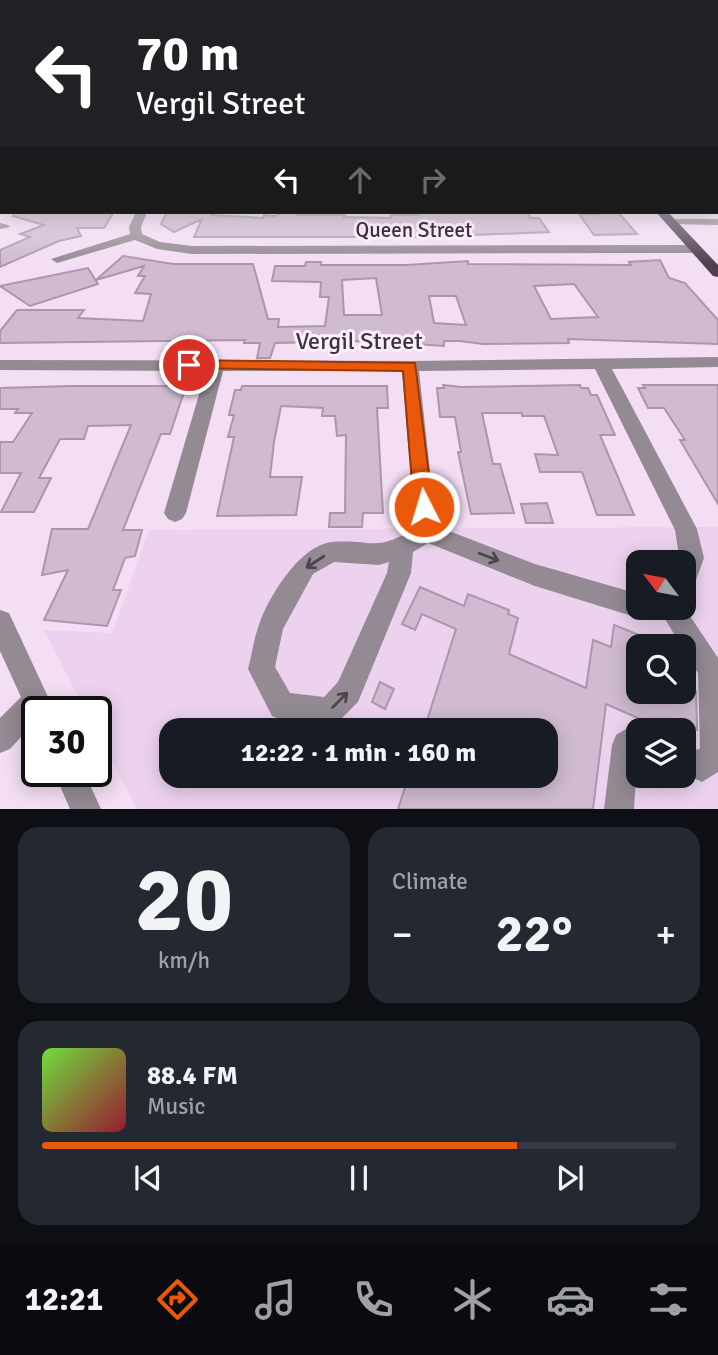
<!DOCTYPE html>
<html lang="en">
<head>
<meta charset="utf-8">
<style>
  :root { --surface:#171b24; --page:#242831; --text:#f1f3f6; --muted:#9ea1a6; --line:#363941; --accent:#ea580c }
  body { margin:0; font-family:Signika,sans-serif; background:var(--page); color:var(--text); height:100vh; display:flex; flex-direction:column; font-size:26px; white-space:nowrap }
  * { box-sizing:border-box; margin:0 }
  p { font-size:23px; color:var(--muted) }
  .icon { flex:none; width:38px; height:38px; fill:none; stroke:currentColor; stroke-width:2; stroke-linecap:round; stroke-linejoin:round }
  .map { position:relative; height:809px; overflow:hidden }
  .side { display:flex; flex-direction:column; gap:18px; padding:18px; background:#0d0f14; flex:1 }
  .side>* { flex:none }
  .banner { position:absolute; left:0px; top:0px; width:719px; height:214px; box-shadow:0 4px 18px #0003; background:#202124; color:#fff; overflow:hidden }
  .needle { width:46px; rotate:302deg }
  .fabs { position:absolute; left:626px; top:550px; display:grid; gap:14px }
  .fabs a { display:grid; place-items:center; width:70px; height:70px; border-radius:14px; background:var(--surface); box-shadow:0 4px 18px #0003; font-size:35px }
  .speed { position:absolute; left:21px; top:696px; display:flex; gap:14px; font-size:35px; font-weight:700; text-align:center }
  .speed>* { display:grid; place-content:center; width:91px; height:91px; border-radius:50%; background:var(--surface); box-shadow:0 4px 18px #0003; line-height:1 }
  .speed .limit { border:4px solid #111; border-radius:10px; background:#fff; color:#111 }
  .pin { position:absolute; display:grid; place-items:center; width:60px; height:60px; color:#fff; margin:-30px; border:4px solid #fff; border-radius:50%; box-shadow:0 2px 7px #0007 }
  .me { position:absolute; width:77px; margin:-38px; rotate:355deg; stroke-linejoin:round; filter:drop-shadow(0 0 5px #0008) }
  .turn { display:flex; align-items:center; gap:24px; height:147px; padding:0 21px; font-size:32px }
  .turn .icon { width:91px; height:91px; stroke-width:2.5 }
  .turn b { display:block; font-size:49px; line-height:60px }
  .lanes { display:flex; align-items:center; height:66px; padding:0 21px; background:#0003; justify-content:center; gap:35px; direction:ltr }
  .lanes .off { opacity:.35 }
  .big { font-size:52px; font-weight:700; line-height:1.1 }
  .side .widget { flex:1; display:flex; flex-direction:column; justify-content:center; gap:10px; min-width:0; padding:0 24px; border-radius:21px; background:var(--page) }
  .side .dial { align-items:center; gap:0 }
  .dial b { font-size:91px; line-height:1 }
  .song { display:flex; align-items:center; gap:21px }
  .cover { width:84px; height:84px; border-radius:10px; background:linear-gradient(135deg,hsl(100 70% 55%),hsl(350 70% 35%)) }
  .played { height:7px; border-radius:4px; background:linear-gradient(90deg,var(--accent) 75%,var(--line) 75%) }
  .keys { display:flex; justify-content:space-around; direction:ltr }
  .heat { display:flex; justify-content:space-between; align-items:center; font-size:38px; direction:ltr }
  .side .tiles { flex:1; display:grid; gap:18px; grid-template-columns:1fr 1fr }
  .widget:last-child { grid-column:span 2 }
  .trip { position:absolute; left:159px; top:718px; width:399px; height:70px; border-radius:21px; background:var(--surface); box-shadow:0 4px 18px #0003; font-weight:700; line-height:70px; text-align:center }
  .tabs { display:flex; height:112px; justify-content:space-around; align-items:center; background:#090b0e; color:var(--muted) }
  .tabs .icon { width:49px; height:49px }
  .tabs .selected { color:var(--accent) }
  .tabs b { font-size:32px; color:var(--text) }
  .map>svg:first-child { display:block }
</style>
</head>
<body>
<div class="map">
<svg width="718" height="809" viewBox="0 0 718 809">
  <rect width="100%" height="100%" fill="#f3def4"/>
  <path fill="#ecd2ee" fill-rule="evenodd" d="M718,527V809H137L96,731V712H86L44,630L112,633L149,530ZM639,562H684V607H639ZM639,646H684V691H639ZM172,730H546V775H172ZM639,730H684V775H639Z"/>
  <g fill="#d0bbd1" stroke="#ab97ad" stroke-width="2" fill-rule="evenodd">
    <polygon points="14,212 114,212 104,228 77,228 81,236 59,241 0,267 0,250 30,237 20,234 44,225 13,216"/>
    <polygon points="167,212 218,212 211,215 263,218 264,215 275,216 282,212 298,212 297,215 345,215 344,217 391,218 391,215 418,215 417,212 522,212 529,214 530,218 539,218 549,232 423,237 194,237 202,219 174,232 161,224"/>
    <polygon points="598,212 618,212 637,234 594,235 579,214 600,214"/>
    <path d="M123,256L173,264H253L268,319H279L278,327L325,326L329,297H320L321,282L272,281L275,266H305L306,262H321V265H406L468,261V264L631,265L629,262L660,260L669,278L685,283L718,320V344L568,339L569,343L483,344L460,341H444V346L368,341L275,343L270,358H257L260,343H244L245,340L0,343V331L17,310H84L78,318L143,321L151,294L135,293L145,276H138L144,266L96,280ZM376,278L382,315H344L342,280ZM574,284L598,317L551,319L534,286ZM429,296H456L466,325L434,323Z"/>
    <polygon points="88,268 98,284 30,306 0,286"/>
    <polygon points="443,385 461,387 580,385 581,388 588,388 591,395 597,395 615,435 600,435 634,515 597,515 582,472 540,472 535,454 558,455 544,416 522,416 522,413 482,413 493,464 500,464 514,513 471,514 458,452 461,452 455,417 440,417 437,388 444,388"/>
    <polygon points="643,385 718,385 718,504 680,440 685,440 664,408 648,408 638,388 645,388"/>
    <polygon points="72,386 186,386 170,434 161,434 123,530 142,530 135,556 125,558 113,590 121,590 107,626 44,620 68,570 42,575 52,529 88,529 131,425 88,426 84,439 60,439 39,478 51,478 34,512 1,512 21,473 0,473 0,442 13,442 32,413 15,413 18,409 0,409 0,388"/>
    <polygon points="242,386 387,386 388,408 377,408 383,513 363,513 362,527 329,527 330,513 345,513 346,435 337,436 335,416 322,416 323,408 281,406 274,442 270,477 302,477 296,515 217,516 234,437 228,437 234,415 229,415 235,390 241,390"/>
    <polygon points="547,503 553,523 526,523 521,504"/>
    <polygon points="420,587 464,606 468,594 509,610 508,614 518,618 509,654 586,688 593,640 611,647 614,625 639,635 639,691 696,691 697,730 665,730 606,704 593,809 398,809 409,775 546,775 546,730 424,730 456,629 422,614 415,630 402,624"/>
    <polygon points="380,682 394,689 385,709 372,702"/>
  </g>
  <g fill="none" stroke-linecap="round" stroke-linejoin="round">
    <g fill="#938a93" fill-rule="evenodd">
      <polygon points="0,190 2,190 0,197"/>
      <polygon points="136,212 147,212 141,227 142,234 160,242 192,246 695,245 701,249 695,253 192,254 157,249 135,240 57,263 51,259 130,234 129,227"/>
      <polygon points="670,219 718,219 718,225 666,224 666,220"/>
      <polygon points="0,223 8,225 10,227 0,229"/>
      <path d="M718,357V367L612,369L697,529L704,558L692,591L684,594V562H680L675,530L595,369L419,371L436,526L535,564L632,592L639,591V607H649L648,611L632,616L535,586L428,543L413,552L411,573L358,702L339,721L329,725L282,720L272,716L248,669C252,654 254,637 260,622C270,595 301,544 333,542C373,539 375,553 415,528L402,371H223L186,513L182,519L175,522L168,519L164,513L206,371L0,370V360L410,361ZM334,562L379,565L389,562L387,573L338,682L324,697L290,693L275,667L283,629L313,574Z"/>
      <polygon points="658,607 684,607 718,658 718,772 702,782 684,774 684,744 698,750 700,748 698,673 684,652 684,646 681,646"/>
      <polygon points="0,610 9,613 55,712 37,712 37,724 34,723 10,749 0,753 0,718 21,697 0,651"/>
      <polygon points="636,723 650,730 639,730 634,809 604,809 612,745 616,735"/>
      <polygon points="54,772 84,772 101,809 70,809"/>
    </g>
    <polygon fill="#4f4050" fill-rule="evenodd" points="656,212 668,212 718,265 718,277 713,276"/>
    <polygon fill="#372739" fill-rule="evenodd" points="2,172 2,180 0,181 0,173"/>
  </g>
  <defs><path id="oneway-shaft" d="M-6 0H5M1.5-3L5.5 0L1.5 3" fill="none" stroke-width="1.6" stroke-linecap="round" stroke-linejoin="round" transform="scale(1.75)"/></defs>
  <g stroke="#4d454e">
    <use href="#oneway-shaft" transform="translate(489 557) rotate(21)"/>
    <use href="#oneway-shaft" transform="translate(315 562) rotate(147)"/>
    <use href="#oneway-shaft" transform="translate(340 700) rotate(-45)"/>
  </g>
  <linearGradient id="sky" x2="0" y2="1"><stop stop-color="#94a6d6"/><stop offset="0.57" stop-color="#faf0fa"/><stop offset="1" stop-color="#faf0fa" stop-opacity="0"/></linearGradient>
  <rect width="718" height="265" fill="url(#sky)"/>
  <polygon fill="#ea580c" stroke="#983908" stroke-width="2" points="189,360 415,363 433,507 430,512 424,515 417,512 414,507 403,371 184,368 182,365"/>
  <g text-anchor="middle" stroke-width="6" stroke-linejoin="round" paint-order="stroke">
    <g font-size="21" fill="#3c343d" stroke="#feedff">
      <text x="414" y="237">Queen Street</text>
    </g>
    <g font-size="24" fill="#3c343d" stroke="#feedff">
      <text x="359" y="349">Vergil Street</text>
    </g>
  </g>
</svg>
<div class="fabs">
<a><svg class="needle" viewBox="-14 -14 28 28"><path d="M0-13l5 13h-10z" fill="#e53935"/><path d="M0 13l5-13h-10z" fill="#9ea1a6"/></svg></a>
<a><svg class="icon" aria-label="search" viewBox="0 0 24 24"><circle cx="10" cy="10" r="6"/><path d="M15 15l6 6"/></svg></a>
<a><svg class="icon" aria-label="layers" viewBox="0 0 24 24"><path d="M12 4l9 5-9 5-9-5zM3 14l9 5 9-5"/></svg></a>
</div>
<div class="speed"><div class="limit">30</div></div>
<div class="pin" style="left:189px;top:365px;background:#d93025"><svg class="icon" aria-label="arrive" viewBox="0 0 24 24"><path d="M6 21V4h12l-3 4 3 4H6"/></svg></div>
<svg class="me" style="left:424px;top:507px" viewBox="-20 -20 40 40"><circle r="17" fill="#ea580c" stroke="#fff" stroke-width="3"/><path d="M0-11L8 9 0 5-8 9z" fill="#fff"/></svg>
<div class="trip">12:22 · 1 min · 160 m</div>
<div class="banner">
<div class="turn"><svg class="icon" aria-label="left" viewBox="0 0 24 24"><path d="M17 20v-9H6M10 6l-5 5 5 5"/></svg><div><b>70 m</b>Vergil Street</div></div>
<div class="lanes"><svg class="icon" aria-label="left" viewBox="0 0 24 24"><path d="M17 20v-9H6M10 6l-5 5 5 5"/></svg><svg class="icon off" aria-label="ahead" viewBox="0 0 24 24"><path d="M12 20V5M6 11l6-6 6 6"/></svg><svg class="icon off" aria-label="right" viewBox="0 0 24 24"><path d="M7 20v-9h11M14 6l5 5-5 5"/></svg></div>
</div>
</div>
<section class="side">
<div class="tiles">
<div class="widget dial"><b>20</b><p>km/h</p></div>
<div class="widget"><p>Climate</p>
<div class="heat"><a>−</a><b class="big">22°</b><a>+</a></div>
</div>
<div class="widget">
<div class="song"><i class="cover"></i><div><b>88.4 FM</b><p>Music</p></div></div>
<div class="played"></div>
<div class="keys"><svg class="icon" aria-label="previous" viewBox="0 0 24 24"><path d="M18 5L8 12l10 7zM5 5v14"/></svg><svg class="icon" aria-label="pause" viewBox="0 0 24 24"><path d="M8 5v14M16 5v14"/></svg><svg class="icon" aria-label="next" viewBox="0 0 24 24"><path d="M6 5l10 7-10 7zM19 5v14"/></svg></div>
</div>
</div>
</section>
<nav class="tabs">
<b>12:21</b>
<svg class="icon selected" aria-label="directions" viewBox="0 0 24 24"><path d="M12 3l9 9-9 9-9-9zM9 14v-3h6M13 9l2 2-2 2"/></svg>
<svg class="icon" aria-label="music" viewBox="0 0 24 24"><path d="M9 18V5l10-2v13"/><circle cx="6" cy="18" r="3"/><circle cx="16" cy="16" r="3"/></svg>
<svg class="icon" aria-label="phone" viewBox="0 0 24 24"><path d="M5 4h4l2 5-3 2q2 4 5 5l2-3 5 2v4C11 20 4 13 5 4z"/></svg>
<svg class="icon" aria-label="climate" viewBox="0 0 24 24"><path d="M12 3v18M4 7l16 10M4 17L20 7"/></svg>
<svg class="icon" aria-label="car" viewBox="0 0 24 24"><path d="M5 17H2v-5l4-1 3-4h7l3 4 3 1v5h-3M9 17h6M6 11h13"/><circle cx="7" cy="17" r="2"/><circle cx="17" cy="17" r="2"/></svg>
<svg class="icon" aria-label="filters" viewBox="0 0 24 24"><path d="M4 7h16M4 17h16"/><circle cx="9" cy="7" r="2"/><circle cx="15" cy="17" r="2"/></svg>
</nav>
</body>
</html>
